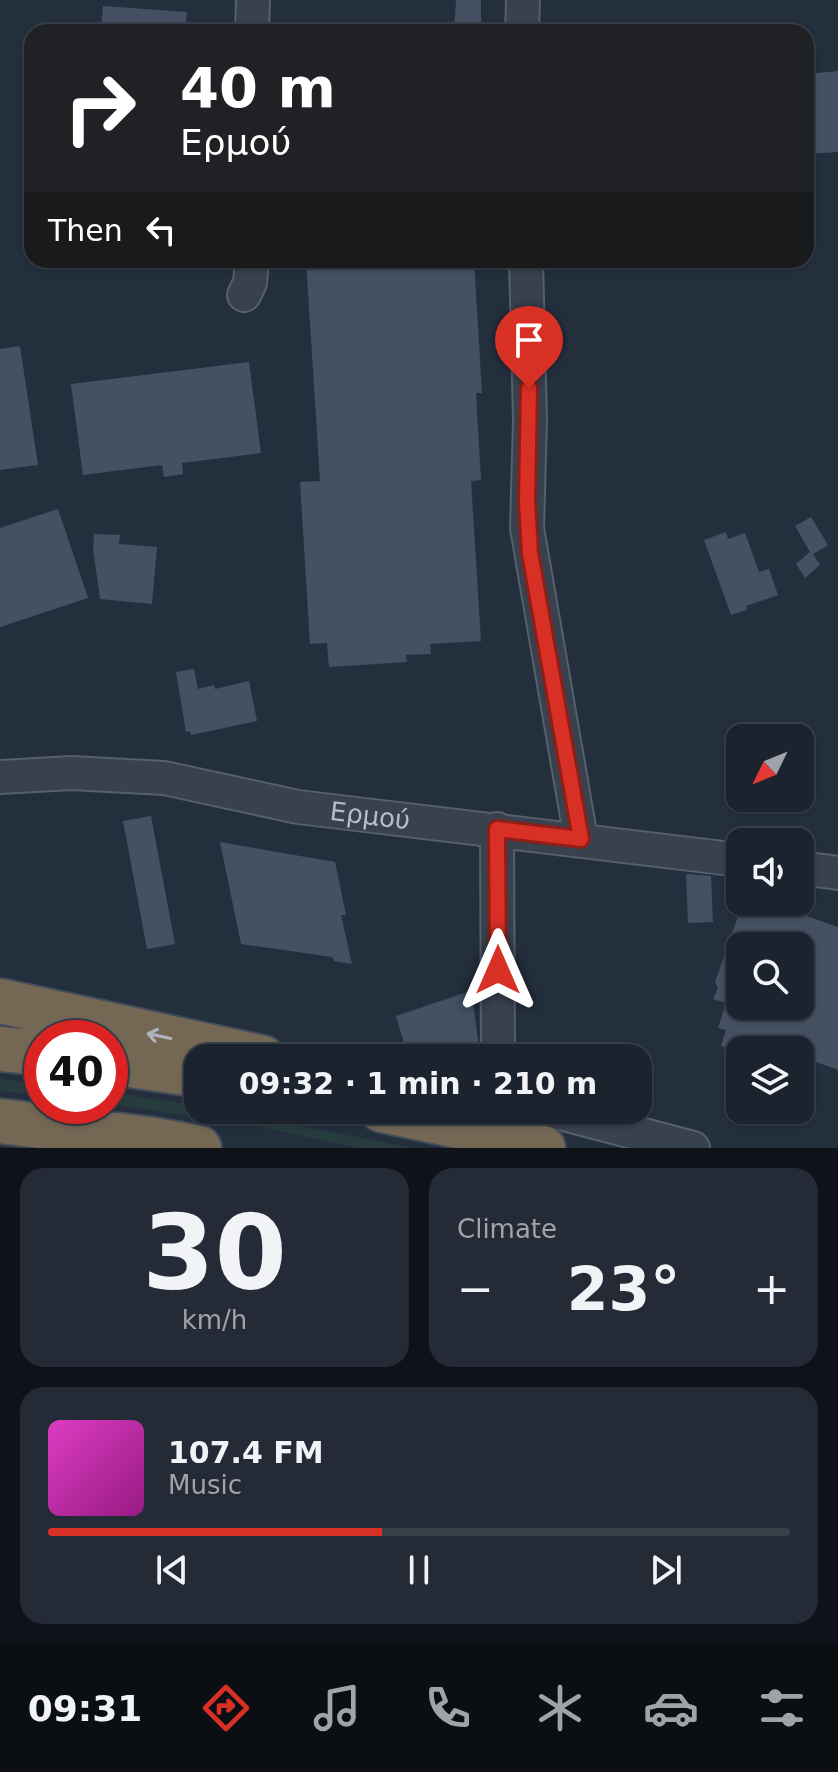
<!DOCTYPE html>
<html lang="en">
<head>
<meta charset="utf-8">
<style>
  :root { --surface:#1b232e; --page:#242b36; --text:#f1f3f6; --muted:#a0a4aa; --line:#39404a; --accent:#d93025 }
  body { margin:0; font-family:"DejaVu Sans",sans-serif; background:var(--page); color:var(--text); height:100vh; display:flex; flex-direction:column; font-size:30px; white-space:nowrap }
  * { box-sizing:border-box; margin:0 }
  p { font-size:26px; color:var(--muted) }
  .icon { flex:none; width:44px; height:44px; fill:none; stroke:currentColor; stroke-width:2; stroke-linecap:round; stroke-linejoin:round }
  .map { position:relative; height:1148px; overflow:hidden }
  .side { display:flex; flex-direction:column; gap:20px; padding:20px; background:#0f1319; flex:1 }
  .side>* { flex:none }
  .guide { position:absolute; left:24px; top:24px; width:790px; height:244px; border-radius:24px; box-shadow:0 2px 6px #0004,0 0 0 2px var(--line); background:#202124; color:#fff; overflow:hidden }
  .needle { width:52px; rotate:227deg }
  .buttons { position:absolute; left:726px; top:724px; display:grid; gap:16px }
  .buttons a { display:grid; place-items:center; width:88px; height:88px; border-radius:16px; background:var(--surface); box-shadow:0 2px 6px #0004,0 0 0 2px var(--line); font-size:40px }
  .speed { position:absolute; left:24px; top:1020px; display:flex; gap:16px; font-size:40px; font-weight:700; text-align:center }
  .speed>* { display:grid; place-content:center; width:104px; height:104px; border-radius:50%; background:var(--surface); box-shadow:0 2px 6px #0004,0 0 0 2px var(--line); line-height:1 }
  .speed .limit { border:12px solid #d22; background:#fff; color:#111 }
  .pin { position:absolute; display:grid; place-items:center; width:68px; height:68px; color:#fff; margin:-82px -34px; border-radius:50% 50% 50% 0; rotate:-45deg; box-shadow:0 0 8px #0007 }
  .pin .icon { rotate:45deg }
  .me { position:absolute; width:88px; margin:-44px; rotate:0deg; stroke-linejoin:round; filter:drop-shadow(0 0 6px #0008) }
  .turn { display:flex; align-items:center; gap:28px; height:168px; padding:0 24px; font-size:36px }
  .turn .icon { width:104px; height:104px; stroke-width:2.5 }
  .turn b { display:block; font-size:56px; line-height:68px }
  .then { display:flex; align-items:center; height:76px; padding:0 24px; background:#0003; gap:16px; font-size:30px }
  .big { font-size:60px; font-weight:700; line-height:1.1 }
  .side .card { flex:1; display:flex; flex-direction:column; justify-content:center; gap:12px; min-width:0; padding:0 28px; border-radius:24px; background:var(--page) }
  .side .dial { align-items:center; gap:0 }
  .dial b { font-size:104px; line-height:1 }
  .song { display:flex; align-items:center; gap:24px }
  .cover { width:96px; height:96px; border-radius:12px; background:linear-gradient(135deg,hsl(310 70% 55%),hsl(310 70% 35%)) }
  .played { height:8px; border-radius:4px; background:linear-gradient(90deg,var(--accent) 45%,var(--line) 45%) }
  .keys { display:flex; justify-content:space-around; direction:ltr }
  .heat { display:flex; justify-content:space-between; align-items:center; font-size:44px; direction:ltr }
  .side .tiles { flex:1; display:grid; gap:20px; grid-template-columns:1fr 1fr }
  .card:last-child { grid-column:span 2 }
  .trip { position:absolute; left:184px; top:1044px; width:468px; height:80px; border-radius:24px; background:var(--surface); box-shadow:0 2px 6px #0004,0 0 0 2px var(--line); font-weight:700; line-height:80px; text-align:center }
  .tab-bar { display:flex; height:128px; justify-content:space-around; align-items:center; background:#0b0e12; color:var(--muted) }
  .tab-bar .icon { width:56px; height:56px }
  .tab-bar .current { color:var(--accent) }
  .tab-bar b { font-size:36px; color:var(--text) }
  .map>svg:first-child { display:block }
</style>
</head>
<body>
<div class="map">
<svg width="838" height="1148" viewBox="0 0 838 1148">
  <rect width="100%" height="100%" fill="#242f3e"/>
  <g fill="#263c3f">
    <polygon points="0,1079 42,1084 42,1095 0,1091"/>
    <polygon points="110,1092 198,1106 198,1110 221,1110 413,1148 359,1148 261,1127 110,1104"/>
  </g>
  <g fill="#455162" fill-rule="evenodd">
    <polygon points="456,0 481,0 481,32 454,32"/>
    <polygon points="103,6 187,12 185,32 101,32"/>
    <polygon points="838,71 838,152 806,154 806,74"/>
    <polygon points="306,260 474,260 482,393 476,393 481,480 471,481 481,641 430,644 431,654 406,655 407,662 329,667 327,643 310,644 300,482 320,481"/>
    <polygon points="20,346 38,465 0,470 0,349"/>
    <polygon points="249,362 261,453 182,463 183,474 164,477 162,465 83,475 71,384"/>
    <polygon points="58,509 88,598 0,627 0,528"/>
    <polygon points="811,517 828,545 813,554 820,565 805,578 796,564 810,552 795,526"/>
    <polygon points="726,532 728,539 745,533 759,572 769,569 778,595 746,606 747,610 731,615 704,540"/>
    <polygon points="94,534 120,535 119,544 157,547 152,604 100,599 93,548"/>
    <polygon points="194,669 198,689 214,685 215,689 249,681 257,721 191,735 190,731 186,732 176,672"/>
    <polygon points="151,816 175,944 147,949 123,821"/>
    <polygon points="220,842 335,862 346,915 341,915 352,964 334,961 332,957 241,944"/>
    <polygon points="686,874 711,876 713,922 688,923"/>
    <path d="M743,902H767L838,927V1070L800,1056V1050H782L749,1038L745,1050H740V1052L721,1046L726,1030L718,1028L726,1003L713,999L718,988L715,982ZM740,946H800V1006H740Z"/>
    <polygon points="467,992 470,1005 473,1004 479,1047 440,1058 406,1050 396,1016"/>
  </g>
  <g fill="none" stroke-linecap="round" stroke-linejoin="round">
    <g stroke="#565f6c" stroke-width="36">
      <g id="minor">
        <polyline points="252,32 253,0"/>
        <polyline points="522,32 523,0"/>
        <polyline points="526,260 530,420 527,528 581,839"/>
        <polyline points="244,295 250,283 252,260"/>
        <path id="s1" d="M0,777L71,773L164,778L298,807L740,860"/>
        <polyline points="497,829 498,1058"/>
        <polyline points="800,868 838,873"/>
        <polyline points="549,1110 693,1148"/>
      </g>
    </g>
    <g stroke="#434c59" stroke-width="48">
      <g id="highway">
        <polyline points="0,1001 263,1058"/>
        <polyline points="0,1049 42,1053"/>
        <polyline points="110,1062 198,1075"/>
        <polyline points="382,1110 473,1129 543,1148"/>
        <polyline points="0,1121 148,1139 199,1148"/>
      </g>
    </g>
    <use href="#minor" stroke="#38414e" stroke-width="32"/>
    <use href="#highway" stroke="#746855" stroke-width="44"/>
  </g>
  <defs><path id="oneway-shaft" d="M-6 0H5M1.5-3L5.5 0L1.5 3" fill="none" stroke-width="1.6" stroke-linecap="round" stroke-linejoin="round" transform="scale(2)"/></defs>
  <use stroke="#aeb4bd" href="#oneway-shaft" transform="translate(159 1036) rotate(-168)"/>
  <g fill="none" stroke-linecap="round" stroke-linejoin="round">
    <g stroke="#8d1f18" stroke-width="20">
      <polyline id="route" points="498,970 497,829 581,839 530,553 527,501 529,388"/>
    </g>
    <use href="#route" stroke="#d93025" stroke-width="14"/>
  </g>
  <g text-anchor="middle" stroke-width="8" stroke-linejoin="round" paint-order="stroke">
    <g font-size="26" fill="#b4bcc9" stroke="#1d2633">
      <text dy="9" stroke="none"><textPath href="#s1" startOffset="374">Ερμού</textPath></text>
    </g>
  </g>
</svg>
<div class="buttons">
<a><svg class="needle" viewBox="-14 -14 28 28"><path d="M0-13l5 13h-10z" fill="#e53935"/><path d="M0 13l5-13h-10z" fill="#a0a4aa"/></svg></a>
<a><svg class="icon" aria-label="sound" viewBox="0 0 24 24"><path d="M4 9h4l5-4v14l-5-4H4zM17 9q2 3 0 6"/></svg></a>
<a><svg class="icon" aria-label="search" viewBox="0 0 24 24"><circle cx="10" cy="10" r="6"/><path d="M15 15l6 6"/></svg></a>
<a><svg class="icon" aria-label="layers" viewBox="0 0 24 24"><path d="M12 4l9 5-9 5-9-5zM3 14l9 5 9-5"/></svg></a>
</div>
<div class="speed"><div class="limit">40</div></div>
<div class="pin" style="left:529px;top:388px;background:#d93025"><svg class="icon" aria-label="arrive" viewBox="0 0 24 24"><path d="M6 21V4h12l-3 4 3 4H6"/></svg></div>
<svg class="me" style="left:498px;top:970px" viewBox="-20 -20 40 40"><path d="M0-17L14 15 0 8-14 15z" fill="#d93025" stroke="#fff" stroke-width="4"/></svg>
<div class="trip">09:32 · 1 min · 210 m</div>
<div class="guide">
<div class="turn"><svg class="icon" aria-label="right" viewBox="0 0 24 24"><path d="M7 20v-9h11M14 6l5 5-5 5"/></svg><div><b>40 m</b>Ερμού</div></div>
<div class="then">Then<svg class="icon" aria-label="left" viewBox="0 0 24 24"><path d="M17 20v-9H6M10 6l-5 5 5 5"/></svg></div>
</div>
</div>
<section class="side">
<div class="tiles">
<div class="card dial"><b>30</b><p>km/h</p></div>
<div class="card"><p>Climate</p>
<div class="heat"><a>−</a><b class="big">23°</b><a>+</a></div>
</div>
<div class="card">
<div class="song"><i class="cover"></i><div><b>107.4 FM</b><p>Music</p></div></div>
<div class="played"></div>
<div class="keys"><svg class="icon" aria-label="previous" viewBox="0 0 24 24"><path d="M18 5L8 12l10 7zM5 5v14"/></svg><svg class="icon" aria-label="pause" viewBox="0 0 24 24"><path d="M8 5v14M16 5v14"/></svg><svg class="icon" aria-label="next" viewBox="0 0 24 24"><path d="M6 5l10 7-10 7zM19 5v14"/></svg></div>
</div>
</div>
</section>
<nav class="tab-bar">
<b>09:31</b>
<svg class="icon current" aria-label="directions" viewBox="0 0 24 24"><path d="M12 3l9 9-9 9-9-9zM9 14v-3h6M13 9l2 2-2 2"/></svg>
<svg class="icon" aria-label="music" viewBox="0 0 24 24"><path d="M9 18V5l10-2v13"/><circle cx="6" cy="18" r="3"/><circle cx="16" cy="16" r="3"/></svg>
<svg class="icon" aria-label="phone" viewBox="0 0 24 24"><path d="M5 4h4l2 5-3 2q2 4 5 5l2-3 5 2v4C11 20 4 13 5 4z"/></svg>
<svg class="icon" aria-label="climate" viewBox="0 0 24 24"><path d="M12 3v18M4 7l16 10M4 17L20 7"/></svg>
<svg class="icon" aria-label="car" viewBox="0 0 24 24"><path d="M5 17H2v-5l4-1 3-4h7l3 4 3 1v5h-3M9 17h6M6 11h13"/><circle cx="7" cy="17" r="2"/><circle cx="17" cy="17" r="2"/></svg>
<svg class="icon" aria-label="filters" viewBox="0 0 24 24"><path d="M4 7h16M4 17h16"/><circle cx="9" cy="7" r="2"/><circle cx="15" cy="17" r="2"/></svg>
</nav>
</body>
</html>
